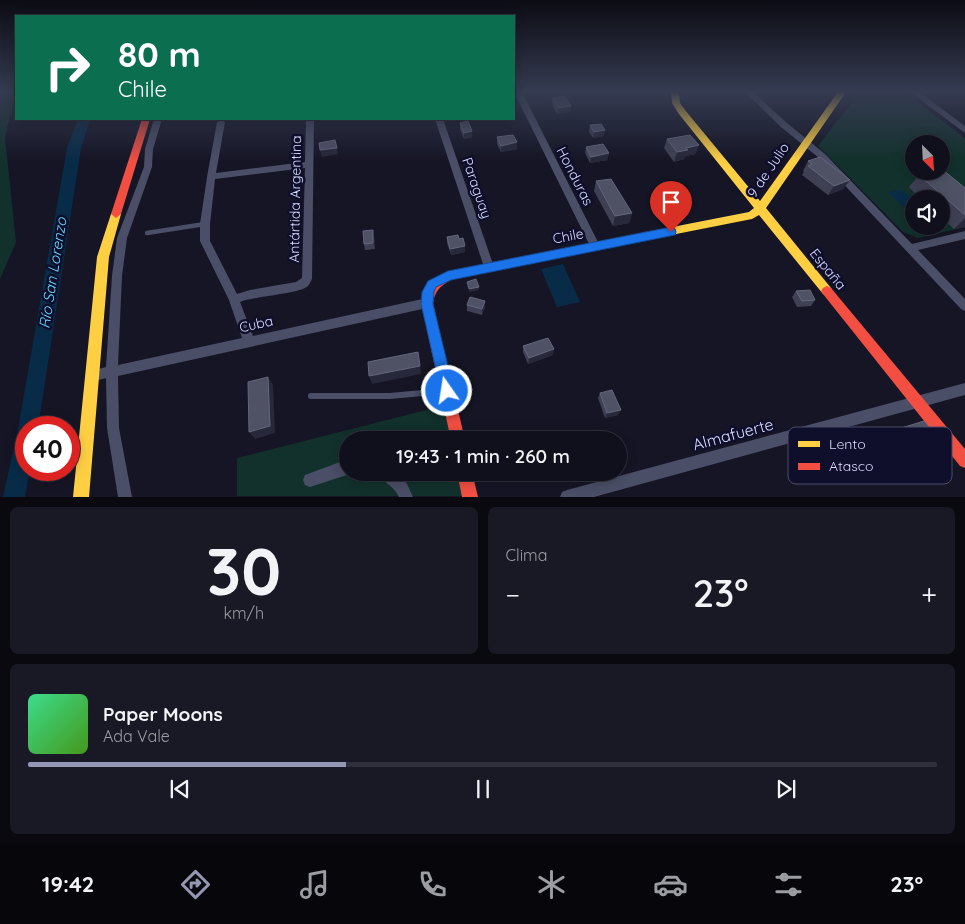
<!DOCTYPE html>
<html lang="es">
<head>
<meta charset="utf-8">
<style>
  :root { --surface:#10101c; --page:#191925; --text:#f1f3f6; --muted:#9c9da3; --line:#30303b; --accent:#9496b3 }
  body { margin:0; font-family:Quicksand,sans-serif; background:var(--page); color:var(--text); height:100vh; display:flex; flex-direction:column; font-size:19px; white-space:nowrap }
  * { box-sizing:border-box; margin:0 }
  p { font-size:16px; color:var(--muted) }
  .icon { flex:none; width:28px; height:28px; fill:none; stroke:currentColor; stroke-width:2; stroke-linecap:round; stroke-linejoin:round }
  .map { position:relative; height:497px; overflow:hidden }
  .details { display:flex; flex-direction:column; gap:10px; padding:10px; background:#09090f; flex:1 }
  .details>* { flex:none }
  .hud { position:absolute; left:15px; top:15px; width:500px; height:105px; border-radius:0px; box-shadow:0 2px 12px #0003,0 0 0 1px var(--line); background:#0b6e4f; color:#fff; overflow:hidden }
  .needle { width:32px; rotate:156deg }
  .tools { position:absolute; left:905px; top:135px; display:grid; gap:10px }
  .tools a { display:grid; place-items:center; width:45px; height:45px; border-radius:50%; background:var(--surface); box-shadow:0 2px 12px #0003,0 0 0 1px var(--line); font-size:25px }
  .speed { position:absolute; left:15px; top:416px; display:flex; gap:10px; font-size:25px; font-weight:700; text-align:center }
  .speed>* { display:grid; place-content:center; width:65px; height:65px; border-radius:50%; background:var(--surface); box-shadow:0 2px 12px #0003,0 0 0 1px var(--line); line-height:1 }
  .speed .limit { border:8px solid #d22; background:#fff; color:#111 }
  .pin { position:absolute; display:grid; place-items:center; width:42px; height:42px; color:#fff; margin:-51px -21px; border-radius:50% 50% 50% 0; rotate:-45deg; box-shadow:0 0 5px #0007 }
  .pin .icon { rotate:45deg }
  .me { position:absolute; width:55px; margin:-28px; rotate:347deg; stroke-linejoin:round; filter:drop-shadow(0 0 4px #0008) }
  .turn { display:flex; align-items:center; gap:18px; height:105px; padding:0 20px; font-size:22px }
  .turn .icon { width:65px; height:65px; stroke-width:2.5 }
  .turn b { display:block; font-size:35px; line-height:42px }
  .big { font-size:38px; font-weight:600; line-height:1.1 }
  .details .widget { flex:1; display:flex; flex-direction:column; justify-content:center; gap:8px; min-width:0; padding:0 18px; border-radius:8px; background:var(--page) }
  .details .dial { align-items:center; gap:0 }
  .dial b { font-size:65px; line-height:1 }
  .song { display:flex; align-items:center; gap:15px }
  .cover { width:60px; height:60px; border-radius:8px; background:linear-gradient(135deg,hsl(150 70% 55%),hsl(100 70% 35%)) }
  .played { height:5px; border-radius:2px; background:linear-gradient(90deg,var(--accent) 35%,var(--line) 35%) }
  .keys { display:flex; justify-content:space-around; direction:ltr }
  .heat { display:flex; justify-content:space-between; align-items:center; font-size:28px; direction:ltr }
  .details .tiles { flex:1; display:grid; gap:10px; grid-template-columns:1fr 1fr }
  .widget:last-child { grid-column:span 2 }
  .trip { position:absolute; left:339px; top:431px; width:288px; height:50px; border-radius:25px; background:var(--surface); box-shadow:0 2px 12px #0003,0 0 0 1px var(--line); font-weight:600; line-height:50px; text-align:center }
  .dock { display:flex; height:80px; justify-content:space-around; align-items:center; background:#06060b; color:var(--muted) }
  .dock .icon { width:35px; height:35px }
  .dock .current { color:var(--accent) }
  .dock b { font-size:22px; color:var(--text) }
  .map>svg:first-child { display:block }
</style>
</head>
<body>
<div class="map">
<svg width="965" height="497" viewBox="0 0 965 497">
  <rect width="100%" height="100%" fill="#151525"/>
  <g fill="#12312c" fill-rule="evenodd">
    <polygon points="0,92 16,92 5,138 16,242 0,279"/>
    <path d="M860,92H904L965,138V227L918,238L903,232L818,146ZM914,144H941V171H914ZM914,199H941V226H914Z"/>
    <polygon points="450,404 458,440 348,440 348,472 465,473 470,496 237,496 237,458"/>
  </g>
  <g fill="#082b48">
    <polygon points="902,190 914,201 914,213 911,214 888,192"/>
    <polygon points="563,264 580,302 557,307 541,269"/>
  </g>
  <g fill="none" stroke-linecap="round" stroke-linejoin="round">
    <polygon fill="#082b48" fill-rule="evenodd" points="78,119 90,119 81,148 38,428 26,428 26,470 30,470 25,497 3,497 18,429 67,148"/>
    <polyline stroke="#4a4e66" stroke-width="4.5" points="147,233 205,224"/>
    <polyline stroke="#4a4e66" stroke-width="6" points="311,396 390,396 444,391"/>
    <g fill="#4a4e66" fill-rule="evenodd">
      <polygon points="514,92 522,92 600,246 599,249 591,249 590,246"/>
      <polygon points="745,92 753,92 787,123 825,154 912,244 965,231 965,239 918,250 965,299 965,311 961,309 819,158 781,127"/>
      <polygon points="910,92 919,92 965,126 965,133"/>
      <path d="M154,119H162L153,149L152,167L127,238L122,276L118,365L242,338L229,300L200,241V224L207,177L217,122L221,120L225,122L216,173L305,162L306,119H314L312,279C311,281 309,285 308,286C299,294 255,296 240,302L253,336L427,298L431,300L432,303L431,306L427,308L118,376L119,428L132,497H118L107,428L106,378L91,382L87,380L85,376L87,372L106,367L112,276L117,238L144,167L145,149ZM305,168L302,278L296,282L250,290L237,294L210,241V224L215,179Z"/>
      <polygon points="435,119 443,119 494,267 493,270 485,270 484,267"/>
      <polygon points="965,383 965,395 594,497 560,497 562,492 567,490"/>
      <polygon points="348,461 348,472 353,473 310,487 305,485 303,480 305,475 340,462"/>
      <path d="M377,472H398L405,480L413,497H399C393,484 381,482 377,472Z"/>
    </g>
    <g fill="#ffcf43" fill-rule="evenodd">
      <polygon points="671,92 679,92 680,103 685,110 760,201 838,92 846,92 766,208 831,288 833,291 831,294 827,296 823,294 759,215 752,219 570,255 566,254 564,251 566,248 570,247 749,212 754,208 679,114 672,103"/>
      <polygon points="116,210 121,214 109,257 89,497 73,497 97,257 111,214"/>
    </g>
    <g fill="#f24e42" fill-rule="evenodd">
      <polygon points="142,119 150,119 121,214 116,218 111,214"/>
      <path d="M570,247L574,248L576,251L574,254L451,280C440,286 435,291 433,303L465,440H451L421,303C424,286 433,277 449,271Z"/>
      <polygon points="827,286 831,288 965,449 965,468 960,466 823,294 821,291 823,288"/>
      <polygon points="457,472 472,472 478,497 462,497"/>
    </g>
  </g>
  <g fill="#3f4053">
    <polygon points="552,98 571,106 570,112 557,114 552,104"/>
    <polygon points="460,123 472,137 464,139 460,129"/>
    <polygon points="590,125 604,136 593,138 589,132"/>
    <polygon points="497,137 517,149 501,152 497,144"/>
    <polygon points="667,139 699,145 695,154 686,156 684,159 674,162 664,148"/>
    <polygon points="586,147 609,153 607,160 590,163 585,153"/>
    <polygon points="808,161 850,180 843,189 828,195 802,175 804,172 803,171"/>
    <polygon points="919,175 965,188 965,227 954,229 941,217 941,199 921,199 909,187"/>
    <polygon points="596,181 632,213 629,223 613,226 594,191"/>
    <polygon points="374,236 375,249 365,250 364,244"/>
    <polygon points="447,237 459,239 465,246 465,252 451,255 447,243"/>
    <polygon points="796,291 815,300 811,306 797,307 792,297"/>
    <polygon points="485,301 485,307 482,315 467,311 467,305"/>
    <polygon points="523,346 553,355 528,364 523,352"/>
    <polygon points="600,393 618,415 605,418 598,398"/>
    <polygon points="895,430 938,459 908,469 884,437"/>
  </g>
  <g fill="#272839">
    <polygon points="571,106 570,112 557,114 558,108"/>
    <polygon points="605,130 604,136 593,138 594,132"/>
    <polygon points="472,131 472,137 464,139 464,133"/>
    <polygon points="335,140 338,154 322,157 320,150"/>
    <polygon points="517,142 517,149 501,152 501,146"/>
    <polygon points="699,145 695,154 686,156 684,159 674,162 677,152 686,148"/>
    <polygon points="609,153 607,160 590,163 591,157"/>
    <polygon points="850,180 843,189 828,195 834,186"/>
    <polygon points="632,213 629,223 613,226 615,216"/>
    <polygon points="965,218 965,227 954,229"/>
    <polygon points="373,230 374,236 375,249 373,243"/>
    <polygon points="465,246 465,252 451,255 450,249"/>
    <polygon points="479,287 479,290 469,292 469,289"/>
    <polygon points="485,301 485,307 482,315 482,309"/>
    <polygon points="554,349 553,355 528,364 529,358"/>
    <polygon points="418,352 421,374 372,384 369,376"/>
    <polygon points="268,377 273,385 275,433 255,439 249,432"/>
    <polygon points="621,410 618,415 605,418 607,413"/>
    <polygon points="950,453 938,459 908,469 920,462"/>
  </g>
  <g fill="#4f5165" stroke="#65667e">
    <polygon points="565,96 571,106 558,108 552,98"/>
    <polygon points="468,121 472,131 464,133 460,123"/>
    <polygon points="601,124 605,130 594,132 590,125"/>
    <polygon points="513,135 517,142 501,146 497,137"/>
    <polygon points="690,135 699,145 686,148 688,150 677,152 667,139"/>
    <polygon points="335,140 337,148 320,150 319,143"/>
    <polygon points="603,144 609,153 591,157 586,147"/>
    <polygon points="820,157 850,180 834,186 808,166 812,164 808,161"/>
    <polygon points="941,170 943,170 965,188 965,215 919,175 937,171 941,171"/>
    <polygon points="611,179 632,213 615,216 596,181"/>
    <polygon points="373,230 373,243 364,244 363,231"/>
    <polygon points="458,235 459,239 463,238 465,246 450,249 447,237"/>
    <polygon points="476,279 479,287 469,289 467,282"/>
    <polygon points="810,290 815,300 802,301 796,291"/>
    <polygon points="470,297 485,301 482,309 467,305"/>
    <polygon points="548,338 554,349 529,358 523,346"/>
    <polygon points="418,352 420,366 369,376 368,362"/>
    <polygon points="268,377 270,426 249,432 248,382"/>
    <polygon points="612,390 621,410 607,413 600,393"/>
    <polygon points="924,421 950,453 920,462 895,430"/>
  </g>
  <linearGradient id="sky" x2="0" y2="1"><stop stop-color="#0c0c14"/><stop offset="0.57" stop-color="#353b51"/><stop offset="1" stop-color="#353b51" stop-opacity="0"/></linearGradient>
  <rect width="965" height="161" fill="url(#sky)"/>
  <polygon fill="#1a73e8" stroke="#114b97" points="671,227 675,229 676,232 675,235 451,280 436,287 434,292 433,304 454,391 452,396 447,398 442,396 421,304 422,292 428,281 448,271"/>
  <g text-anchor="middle" stroke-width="5" stroke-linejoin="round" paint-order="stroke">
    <g font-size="14" fill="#d9dcff" stroke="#0f0f2b">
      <text transform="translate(768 170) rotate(-56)" y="5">9 de Julio</text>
      <text transform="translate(575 176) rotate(63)" y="5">Honduras</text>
      <text transform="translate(477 188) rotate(71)" y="5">Paraguay</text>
      <text transform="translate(295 199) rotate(-89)" y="5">Antártida Argentina</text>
      <text transform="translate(568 236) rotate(-11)" y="5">Chile</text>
      <text transform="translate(828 269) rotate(51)" y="5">España</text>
      <text transform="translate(256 324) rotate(-12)" y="5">Cuba</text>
    </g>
    <g font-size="15" font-style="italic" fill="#67d5ff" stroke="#0f0f2b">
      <text transform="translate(53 273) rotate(-81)" y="5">Río San Lorenzo</text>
    </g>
    <g font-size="16" fill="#d9dcff" stroke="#0f0f2b">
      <text transform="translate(733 434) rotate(-15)" y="6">Almafuerte</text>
    </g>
  </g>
  <rect x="788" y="427" width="164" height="57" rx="8" fill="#0f0f2b" stroke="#4c4c6b" stroke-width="1"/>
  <rect x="798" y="441" width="22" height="6" fill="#ffcf43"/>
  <rect x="798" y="463" width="22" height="7" fill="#f24e42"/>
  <g font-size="14" fill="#d9dcff">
    <text x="829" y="449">Lento</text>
    <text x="829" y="471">Atasco</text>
  </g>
</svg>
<div class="tools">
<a><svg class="needle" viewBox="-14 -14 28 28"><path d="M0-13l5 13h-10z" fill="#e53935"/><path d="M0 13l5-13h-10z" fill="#9c9da3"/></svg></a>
<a><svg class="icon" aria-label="sound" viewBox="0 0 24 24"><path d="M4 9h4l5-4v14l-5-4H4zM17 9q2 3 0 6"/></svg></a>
</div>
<div class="speed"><div class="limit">40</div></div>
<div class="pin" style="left:671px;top:232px;background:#d93025"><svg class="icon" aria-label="arrive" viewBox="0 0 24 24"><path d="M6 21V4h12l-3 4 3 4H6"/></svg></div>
<svg class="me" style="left:447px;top:391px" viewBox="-20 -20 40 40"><circle r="17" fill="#1a73e8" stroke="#fff" stroke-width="3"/><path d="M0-11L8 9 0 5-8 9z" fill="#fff"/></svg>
<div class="trip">19:43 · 1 min · 260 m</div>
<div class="hud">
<div class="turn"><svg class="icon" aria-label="right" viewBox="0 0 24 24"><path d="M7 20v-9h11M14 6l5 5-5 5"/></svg><div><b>80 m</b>Chile</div></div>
</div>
</div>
<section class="details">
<div class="tiles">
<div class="widget dial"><b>30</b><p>km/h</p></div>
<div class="widget"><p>Clima</p>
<div class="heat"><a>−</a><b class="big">23°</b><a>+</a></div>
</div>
<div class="widget">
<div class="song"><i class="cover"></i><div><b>Paper Moons</b><p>Ada Vale</p></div></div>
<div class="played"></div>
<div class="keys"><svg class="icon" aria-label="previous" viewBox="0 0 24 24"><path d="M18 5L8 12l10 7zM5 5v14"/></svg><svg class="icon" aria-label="pause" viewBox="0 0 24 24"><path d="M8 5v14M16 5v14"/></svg><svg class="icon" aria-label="next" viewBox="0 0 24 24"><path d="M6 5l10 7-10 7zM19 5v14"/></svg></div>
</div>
</div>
</section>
<nav class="dock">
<b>19:42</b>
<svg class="icon current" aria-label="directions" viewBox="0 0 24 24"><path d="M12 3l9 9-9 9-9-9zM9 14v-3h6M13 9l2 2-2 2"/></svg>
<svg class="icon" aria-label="music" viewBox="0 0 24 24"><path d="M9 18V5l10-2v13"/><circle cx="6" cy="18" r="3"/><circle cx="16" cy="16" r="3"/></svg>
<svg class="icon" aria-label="phone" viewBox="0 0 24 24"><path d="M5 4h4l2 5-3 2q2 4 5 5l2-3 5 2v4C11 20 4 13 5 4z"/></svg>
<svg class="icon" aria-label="climate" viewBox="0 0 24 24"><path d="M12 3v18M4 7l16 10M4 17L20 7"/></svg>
<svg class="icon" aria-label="car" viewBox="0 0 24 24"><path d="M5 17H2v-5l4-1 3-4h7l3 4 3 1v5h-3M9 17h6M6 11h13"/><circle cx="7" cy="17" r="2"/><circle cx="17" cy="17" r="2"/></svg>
<svg class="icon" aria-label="filters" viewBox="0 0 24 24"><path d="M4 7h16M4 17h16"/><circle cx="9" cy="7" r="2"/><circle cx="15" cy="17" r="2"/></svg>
<b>23°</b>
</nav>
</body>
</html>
